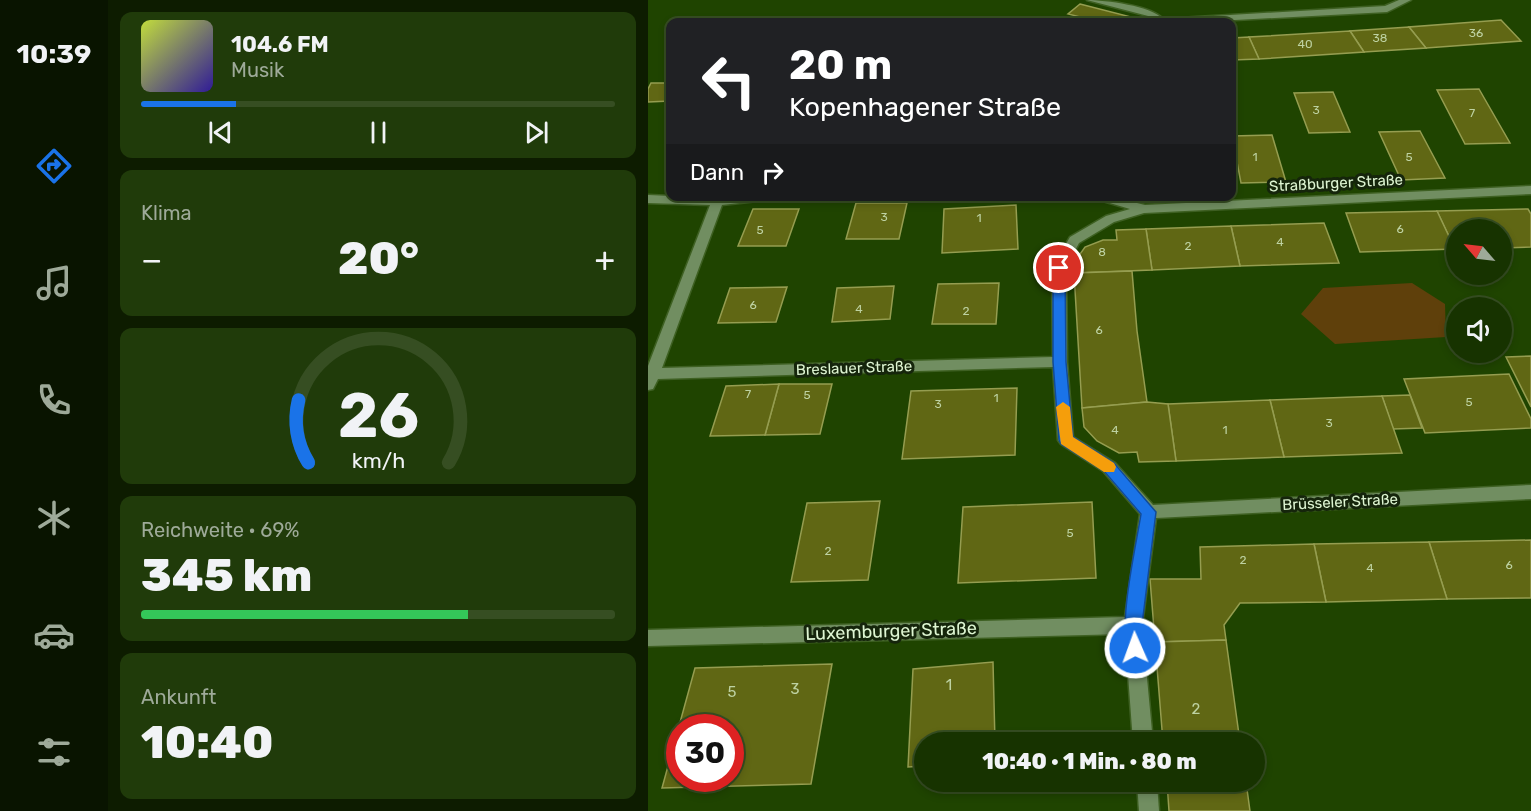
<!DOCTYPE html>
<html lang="de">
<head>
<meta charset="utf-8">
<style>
  :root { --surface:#173300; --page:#203b0a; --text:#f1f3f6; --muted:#9eaa99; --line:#364e22; --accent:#1a73e8 }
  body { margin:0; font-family:Rubik,sans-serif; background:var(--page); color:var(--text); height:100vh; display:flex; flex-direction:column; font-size:22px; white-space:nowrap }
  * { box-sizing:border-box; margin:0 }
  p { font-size:20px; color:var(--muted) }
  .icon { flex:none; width:33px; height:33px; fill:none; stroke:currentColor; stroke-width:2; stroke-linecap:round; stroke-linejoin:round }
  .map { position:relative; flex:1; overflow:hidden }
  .sheet { display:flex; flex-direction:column; gap:12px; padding:12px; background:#0d1c00; width:540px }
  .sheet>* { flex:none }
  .banner { position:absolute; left:18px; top:18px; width:570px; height:183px; border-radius:12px; box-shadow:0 3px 9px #0003,0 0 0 2px var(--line); background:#202124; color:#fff; overflow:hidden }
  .needle { width:39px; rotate:298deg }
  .fabs { position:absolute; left:798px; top:219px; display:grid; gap:12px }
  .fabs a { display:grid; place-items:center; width:66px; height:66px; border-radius:50%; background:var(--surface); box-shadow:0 3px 9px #0003,0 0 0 2px var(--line); font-size:30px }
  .speed { position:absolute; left:18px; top:714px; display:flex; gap:12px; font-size:30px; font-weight:700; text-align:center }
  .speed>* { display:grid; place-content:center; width:78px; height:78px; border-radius:50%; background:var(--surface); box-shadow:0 3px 9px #0003,0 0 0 2px var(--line); line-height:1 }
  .speed .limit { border:9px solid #d22; background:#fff; color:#111 }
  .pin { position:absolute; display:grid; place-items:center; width:51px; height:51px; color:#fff; margin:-26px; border:3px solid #fff; border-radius:50%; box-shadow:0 2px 6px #0007 }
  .me { position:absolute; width:66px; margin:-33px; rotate:358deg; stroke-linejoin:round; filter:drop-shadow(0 0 4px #0008) }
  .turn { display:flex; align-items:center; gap:21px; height:126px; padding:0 24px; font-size:27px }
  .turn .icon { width:78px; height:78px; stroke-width:2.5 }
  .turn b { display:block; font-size:42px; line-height:51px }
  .then { display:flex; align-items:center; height:57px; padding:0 24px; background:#0003; gap:12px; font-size:22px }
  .big { font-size:45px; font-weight:800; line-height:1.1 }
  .sheet .card { flex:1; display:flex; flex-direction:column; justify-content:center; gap:9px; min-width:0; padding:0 21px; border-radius:12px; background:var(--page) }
  .sheet .dial { align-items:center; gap:0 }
  .dial svg { height:156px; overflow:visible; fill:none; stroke:var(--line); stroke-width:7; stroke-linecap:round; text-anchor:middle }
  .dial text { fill:var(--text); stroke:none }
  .song { display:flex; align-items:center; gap:18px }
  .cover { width:72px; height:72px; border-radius:9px; background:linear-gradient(135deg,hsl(70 70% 55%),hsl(250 70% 35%)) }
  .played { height:6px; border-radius:3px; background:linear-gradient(90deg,var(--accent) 20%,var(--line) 20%) }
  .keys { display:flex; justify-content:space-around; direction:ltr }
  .heat { display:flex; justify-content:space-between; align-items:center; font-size:33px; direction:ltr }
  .charge { height:9px; border-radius:4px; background:linear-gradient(90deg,#34c759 69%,var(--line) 0) }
  .trip { position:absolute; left:266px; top:732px; width:351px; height:60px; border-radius:30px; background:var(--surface); box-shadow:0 3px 9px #0003,0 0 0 2px var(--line); font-weight:800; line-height:60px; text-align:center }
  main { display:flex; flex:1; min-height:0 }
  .tabs { display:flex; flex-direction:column; width:108px; justify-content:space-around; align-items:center; background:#091400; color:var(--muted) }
  .tabs .icon { width:42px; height:42px }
  .tabs .selected { color:var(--accent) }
  .tabs b { font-size:27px; color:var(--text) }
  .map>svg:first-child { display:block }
</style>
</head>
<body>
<main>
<nav class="tabs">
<b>10:39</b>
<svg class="icon selected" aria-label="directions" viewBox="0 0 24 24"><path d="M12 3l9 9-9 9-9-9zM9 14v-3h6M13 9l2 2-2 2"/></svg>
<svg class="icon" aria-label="music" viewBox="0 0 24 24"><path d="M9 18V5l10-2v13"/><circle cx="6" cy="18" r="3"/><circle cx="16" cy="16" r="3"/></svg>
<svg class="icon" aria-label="phone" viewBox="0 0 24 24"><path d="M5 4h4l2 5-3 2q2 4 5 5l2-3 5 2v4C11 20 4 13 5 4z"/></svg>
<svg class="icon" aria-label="climate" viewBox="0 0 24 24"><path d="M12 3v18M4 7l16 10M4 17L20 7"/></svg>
<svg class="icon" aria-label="car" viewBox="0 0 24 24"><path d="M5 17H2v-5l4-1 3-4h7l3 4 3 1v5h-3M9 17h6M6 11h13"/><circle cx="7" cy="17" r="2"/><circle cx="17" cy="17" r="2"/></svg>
<svg class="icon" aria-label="filters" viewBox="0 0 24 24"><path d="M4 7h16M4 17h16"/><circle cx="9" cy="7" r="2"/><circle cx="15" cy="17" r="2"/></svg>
</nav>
<section class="sheet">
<div class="card">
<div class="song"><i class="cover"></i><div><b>104.6 FM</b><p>Musik</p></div></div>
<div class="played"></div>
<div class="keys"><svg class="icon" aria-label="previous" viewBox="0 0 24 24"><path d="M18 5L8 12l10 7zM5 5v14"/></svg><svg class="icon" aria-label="pause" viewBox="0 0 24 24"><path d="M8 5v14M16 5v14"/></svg><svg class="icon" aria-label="next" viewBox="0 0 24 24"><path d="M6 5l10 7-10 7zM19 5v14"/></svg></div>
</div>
<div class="card"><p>Klima</p>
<div class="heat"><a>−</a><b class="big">20°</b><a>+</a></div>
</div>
<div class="card dial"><svg viewBox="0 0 100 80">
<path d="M14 69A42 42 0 1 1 86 69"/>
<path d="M14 69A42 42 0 0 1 9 37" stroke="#1a73e8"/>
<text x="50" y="56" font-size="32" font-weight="700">26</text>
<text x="50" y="72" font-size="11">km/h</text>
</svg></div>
<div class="card"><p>Reichweite · 69%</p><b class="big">345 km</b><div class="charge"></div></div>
<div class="card"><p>Ankunft</p><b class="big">10:40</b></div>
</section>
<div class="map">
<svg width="883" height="811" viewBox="0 0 883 811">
  <rect width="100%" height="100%" fill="#1f4400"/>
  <polygon fill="#5f400b" points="764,283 797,304 798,337 687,344 653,314 675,288"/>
  <g fill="#606714" stroke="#959d50" stroke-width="1.5" fill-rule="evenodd">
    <polygon points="432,4 483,17 476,22 452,22 420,14"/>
    <polygon points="357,20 443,22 357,22"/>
    <polygon points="853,20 873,41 778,48 761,27"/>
    <polygon points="761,27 778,48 716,52 702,31"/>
    <polygon points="702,31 716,52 611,59 601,37"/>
    <polygon points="601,37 611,59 584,60 584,38"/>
    <polygon points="3,83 22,83 22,101 0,102 0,89"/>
    <polygon points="831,89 862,143 817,144 789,90"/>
    <polygon points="685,92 702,132 661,133 646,93"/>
    <polygon points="772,131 797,178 753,180 731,132"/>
    <polygon points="624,135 638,182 593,183 584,136"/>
    <polygon points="208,203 259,203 251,239 198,239"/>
    <polygon points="368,205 370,249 294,253 296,209"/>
    <polygon points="105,209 151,209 138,246 90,246"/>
    <polygon points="880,209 883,214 883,247 854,248 854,230 808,230 808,249 807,249 789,211"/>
    <polygon points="789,211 807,249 712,252 698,213"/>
    <polygon points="676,223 691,263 592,266 583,226"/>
    <polygon points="583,226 592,266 504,270 498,229"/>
    <polygon points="498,229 504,270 426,273 425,264 437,247 455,240 469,240 468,230"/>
    <polygon points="484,271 489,331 499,402 434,408 426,273"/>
    <polygon points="351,283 348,324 284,324 290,284"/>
    <polygon points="246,286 242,319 184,322 189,288"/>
    <polygon points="139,287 128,322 70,323 82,288"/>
    <polygon points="883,356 883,407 858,357"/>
    <polygon points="861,374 883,419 883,428 777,433 756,379"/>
    <polygon points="131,384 184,384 172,434 117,435"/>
    <polygon points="131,384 117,435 62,436 78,386"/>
    <polygon points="369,388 367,455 254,459 263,391"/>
    <polygon points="762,395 774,428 745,429 734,396"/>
    <polygon points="734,396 754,453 636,457 622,400"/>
    <polygon points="622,400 636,457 528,461 520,404"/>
    <polygon points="499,402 520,404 528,461 491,462 489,452 471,453 449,441 436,427 434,408"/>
    <polygon points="232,501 220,580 143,582 159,503"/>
    <polygon points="444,502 448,578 310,583 315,507"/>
    <polygon points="883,540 883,598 799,599 781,542"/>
    <polygon points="781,542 799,599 678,602 666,544"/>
    <polygon points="666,544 678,602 592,603 576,625 578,640 507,642 502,579 553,579 552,547"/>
    <polygon points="578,640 592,742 515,742 507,642"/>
    <polygon points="345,662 347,742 276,742 276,766 260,767 265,669"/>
    <path d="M184,664L163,784L14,788L47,668ZM32,728H82V778H32Z"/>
    <polygon points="519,782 598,782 602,811 521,811"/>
  </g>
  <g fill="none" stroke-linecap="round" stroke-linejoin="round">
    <g stroke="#3e6022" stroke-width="3">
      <g id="minor">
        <path d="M439,0C457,0 504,6 515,19L737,6L751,0H763L739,12L550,22H504L506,20L504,17Z"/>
        <polygon points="883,186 883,194 496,213 466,222 431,243 418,268 419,362 425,437 467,463 505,505 883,485 883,499 508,518 494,625 505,742 485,742 477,634 0,646 0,630 477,617 492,514 455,471 413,444 410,440 405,367 10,379 5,389 0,390 0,366 62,205 0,203 0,195 69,198 125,196 119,200 74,205 14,368 405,357 404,268 422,237 458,216 482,209 438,196 461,196 497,205"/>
        <polygon points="489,782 509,782 511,811 491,811"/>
      </g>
    </g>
    <use href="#minor" fill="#718e61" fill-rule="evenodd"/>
  </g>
  <path fill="#1a73e8" stroke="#114b97" stroke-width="1.5" d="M411,264L417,268L418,362L425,437L466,463L508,512L494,625L496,648L493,654L487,656L481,654C469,627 488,546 493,514L456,471L413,444L411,440L405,362V268Z"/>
  <polygon fill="#f59e0b" points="415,402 422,407 425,437 466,463 468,467 466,472 456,472 413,444 408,407"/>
  <g text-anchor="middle" stroke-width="6" stroke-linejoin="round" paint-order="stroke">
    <g font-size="12" fill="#bed2a2">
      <text x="828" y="37">36</text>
      <text x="732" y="42">38</text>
      <text x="657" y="48">40</text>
      <text x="668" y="114">3</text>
      <text x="824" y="117">7</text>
      <text x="607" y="161">1</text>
      <text x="761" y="161">5</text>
      <text x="236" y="221">3</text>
      <text x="331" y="222">1</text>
      <text x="752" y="233">6</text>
      <text x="112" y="234">5</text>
      <text x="632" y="246">4</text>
      <text x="540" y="250">2</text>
      <text x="454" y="256">8</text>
      <text x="105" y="309">6</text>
      <text x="211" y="313">4</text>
      <text x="318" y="315">2</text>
      <text x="451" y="334">6</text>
      <text x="100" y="398">7</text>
      <text x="159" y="399">5</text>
      <text x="348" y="402">1</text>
      <text x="821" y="406">5</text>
      <text x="290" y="408">3</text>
      <text x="681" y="427">3</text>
      <text x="467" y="434">4</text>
      <text x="577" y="434">1</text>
      <text x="422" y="537">5</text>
      <text x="180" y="555">2</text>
      <text x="595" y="564">2</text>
      <text x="861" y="569">6</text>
      <text x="722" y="572">4</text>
    </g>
    <g font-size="15" fill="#def5d2" stroke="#15250b">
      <text transform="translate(688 183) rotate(-3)" y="5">Straßburger Straße</text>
      <text transform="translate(206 368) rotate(-2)" y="5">Breslauer Straße</text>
      <text transform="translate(692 502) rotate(-3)" y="5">Brüsseler Straße</text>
    </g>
    <g font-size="15" fill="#bed2a2">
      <text x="301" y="690">1</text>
      <text x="147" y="694">3</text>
      <text x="84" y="697">5</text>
      <text x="548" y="714">2</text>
    </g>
    <g font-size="18" fill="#def5d2" stroke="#15250b">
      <text transform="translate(243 631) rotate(-2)" y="6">Luxemburger Straße</text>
    </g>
  </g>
</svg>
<div class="fabs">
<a><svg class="needle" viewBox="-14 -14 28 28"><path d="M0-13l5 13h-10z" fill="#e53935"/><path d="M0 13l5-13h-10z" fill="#9eaa99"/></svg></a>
<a><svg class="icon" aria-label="sound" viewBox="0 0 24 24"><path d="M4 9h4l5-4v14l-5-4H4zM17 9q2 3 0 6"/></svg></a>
</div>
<div class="speed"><div class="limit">30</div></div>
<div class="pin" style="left:411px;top:268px;background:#d93025"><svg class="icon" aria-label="arrive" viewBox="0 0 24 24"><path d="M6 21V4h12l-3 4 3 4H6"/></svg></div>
<svg class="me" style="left:487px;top:648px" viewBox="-20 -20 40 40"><circle r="17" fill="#1a73e8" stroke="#fff" stroke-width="3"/><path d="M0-11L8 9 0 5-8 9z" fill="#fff"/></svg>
<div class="trip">10:40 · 1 Min. · 80 m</div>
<div class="banner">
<div class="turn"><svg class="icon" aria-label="left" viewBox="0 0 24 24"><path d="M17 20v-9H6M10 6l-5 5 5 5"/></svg><div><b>20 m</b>Kopenhagener Straße</div></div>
<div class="then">Dann<svg class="icon" aria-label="right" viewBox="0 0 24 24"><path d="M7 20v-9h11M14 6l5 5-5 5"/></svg></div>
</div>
</div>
</main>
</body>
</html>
